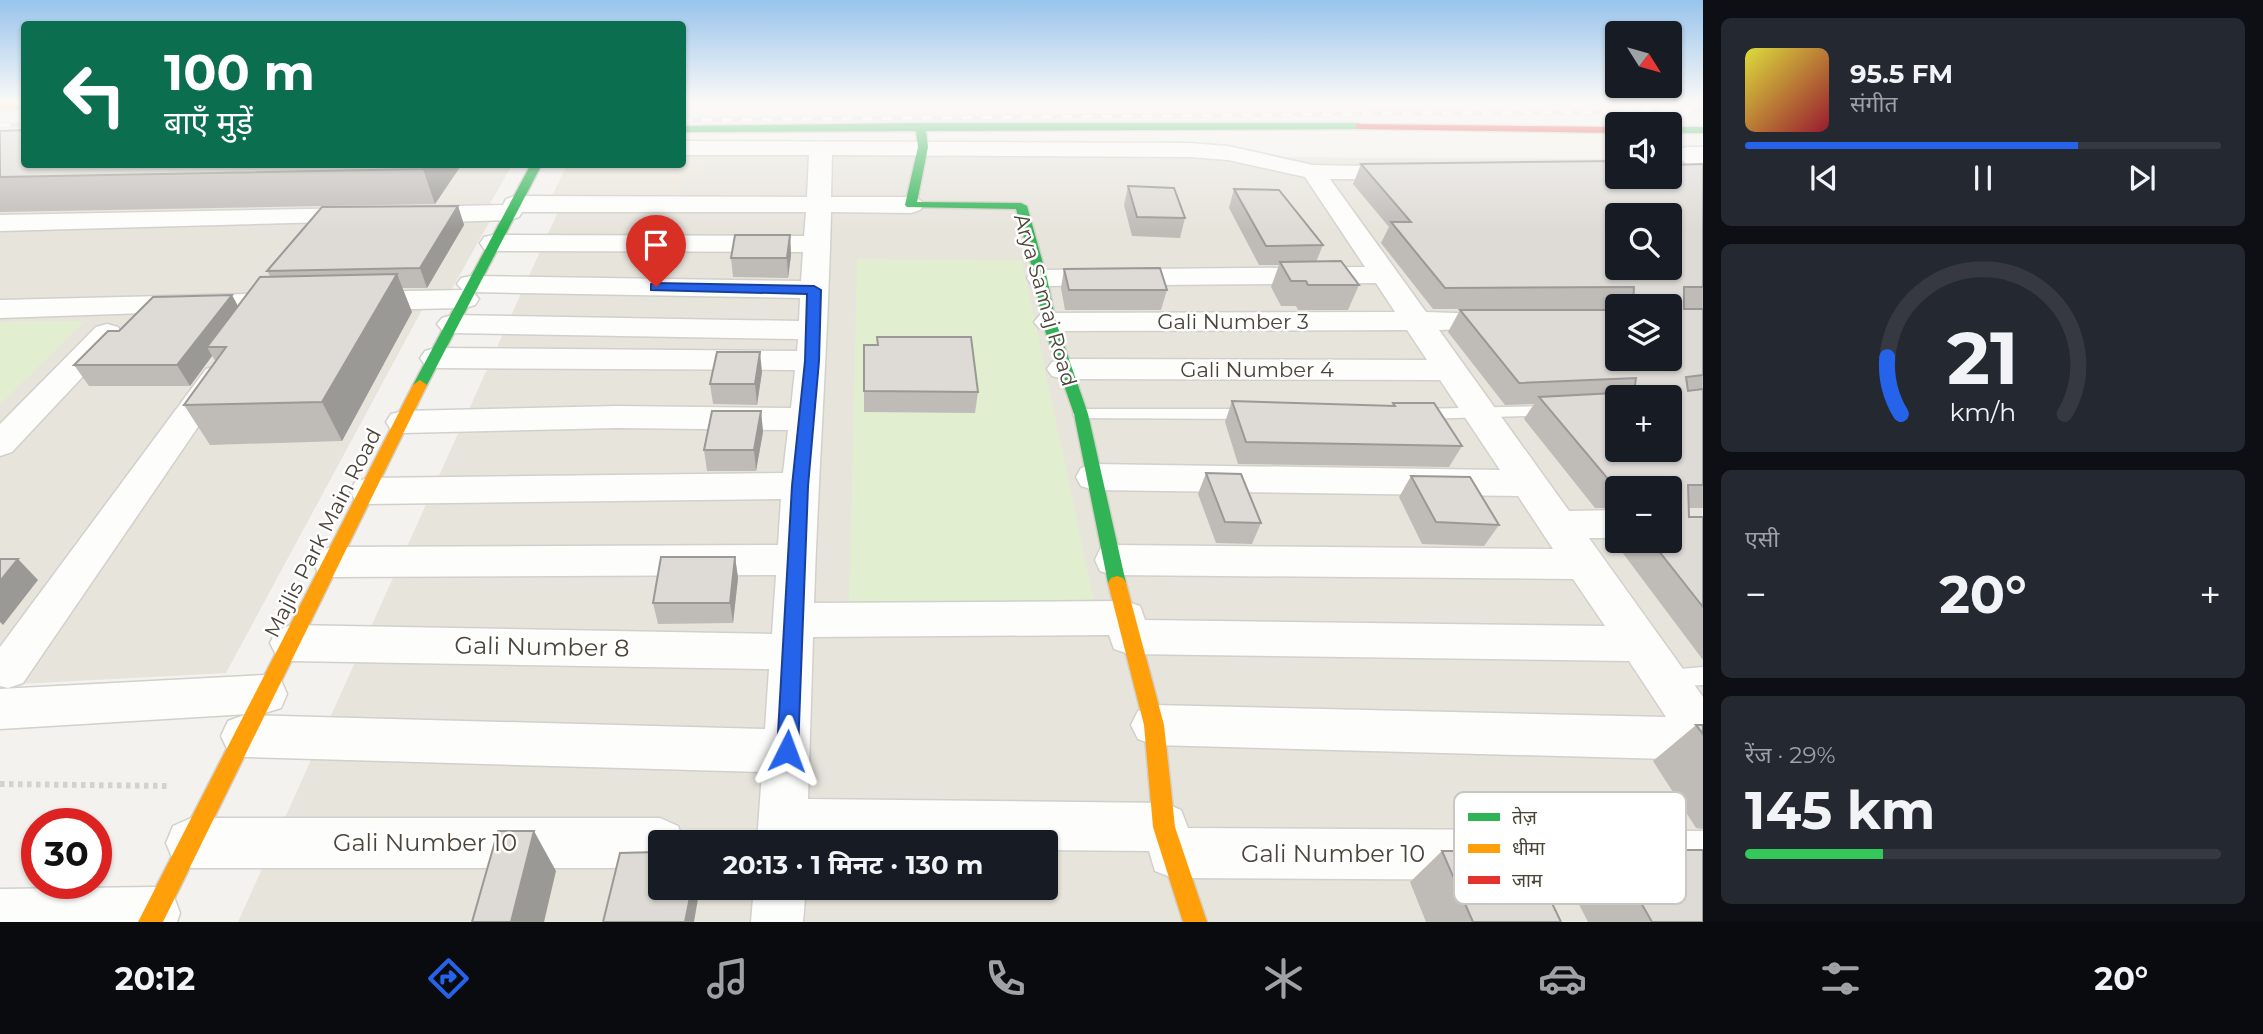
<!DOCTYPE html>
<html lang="hi">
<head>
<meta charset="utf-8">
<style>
  :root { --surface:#171b24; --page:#242831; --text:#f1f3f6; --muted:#9ea1a6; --line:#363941; --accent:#2563eb }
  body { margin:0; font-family:Montserrat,"Noto Sans Devanagari",sans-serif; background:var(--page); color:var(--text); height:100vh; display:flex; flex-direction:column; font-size:26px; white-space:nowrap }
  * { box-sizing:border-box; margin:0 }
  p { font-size:23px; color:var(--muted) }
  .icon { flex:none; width:38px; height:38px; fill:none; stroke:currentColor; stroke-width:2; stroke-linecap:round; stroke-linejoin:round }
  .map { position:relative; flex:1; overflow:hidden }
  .details { display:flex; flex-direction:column; gap:18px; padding:18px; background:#0d0f14; width:560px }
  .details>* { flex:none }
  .top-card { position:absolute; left:21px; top:21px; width:665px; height:147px; border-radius:7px; box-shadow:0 2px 5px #0004; background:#0b6e4f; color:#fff; overflow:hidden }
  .needle { width:46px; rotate:127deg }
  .fabs { position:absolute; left:1605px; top:21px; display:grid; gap:14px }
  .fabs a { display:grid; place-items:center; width:77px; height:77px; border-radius:7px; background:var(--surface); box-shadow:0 2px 5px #0004; font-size:35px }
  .speed { position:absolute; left:21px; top:808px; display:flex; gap:14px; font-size:35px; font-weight:700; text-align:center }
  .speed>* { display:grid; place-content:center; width:91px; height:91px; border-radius:50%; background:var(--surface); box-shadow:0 2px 5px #0004; line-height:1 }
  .speed .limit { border:10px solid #d22; background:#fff; color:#111 }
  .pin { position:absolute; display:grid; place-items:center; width:60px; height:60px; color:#fff; margin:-72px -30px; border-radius:50% 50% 50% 0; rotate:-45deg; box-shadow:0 0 7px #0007 }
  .pin .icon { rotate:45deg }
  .me { position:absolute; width:77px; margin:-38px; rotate:3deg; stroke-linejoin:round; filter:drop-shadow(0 0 5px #0008) }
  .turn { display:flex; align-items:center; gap:24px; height:147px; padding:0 28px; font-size:32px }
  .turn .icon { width:91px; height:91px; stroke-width:2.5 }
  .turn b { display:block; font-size:49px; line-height:60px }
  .big { font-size:52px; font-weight:700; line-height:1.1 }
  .details .tile { flex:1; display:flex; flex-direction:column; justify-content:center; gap:10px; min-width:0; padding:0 24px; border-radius:10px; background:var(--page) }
  .details .dial { align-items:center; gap:0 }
  .dial svg { height:182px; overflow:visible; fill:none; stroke:var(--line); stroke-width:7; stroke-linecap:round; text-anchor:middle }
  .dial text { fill:var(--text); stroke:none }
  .song { display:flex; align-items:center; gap:21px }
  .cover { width:84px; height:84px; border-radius:10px; background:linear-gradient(135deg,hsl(60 70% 55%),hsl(350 70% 35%)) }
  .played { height:7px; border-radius:4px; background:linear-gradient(90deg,var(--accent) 70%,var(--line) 70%) }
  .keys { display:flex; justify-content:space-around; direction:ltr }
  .heat { display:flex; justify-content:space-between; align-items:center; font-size:38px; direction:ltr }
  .charge { height:10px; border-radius:5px; background:linear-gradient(90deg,#34c759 29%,var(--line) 0) }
  .trip { position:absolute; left:648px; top:830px; width:410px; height:70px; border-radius:7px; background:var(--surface); box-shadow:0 2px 5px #0004; font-weight:700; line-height:70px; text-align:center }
  .dock { display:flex; height:112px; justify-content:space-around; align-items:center; background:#090b0e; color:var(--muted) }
  .dock .icon { width:49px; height:49px }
  .dock .current { color:var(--accent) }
  .dock b { font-size:32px; color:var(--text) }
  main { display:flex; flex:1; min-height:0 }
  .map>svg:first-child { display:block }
</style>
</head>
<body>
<main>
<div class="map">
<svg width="1703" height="922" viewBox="0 0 1703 922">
  <rect width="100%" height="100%" fill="#f4f2ee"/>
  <g fill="#e7e4dc" fill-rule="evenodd">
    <path d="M683,154L1617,159V177H1670V159H1677L1703,178V922H238L579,165L682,164ZM1617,215H1670V268H1617ZM1617,306H1670V359H1617ZM1617,397H1670V450H1617ZM1617,488H1670V541H1617ZM660,842H1045V887H660Z"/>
    <polygon points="0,157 24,164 512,165 480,221 490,221 449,294 430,295 226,673 0,685"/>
  </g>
  <polygon fill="#eae5da" points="683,158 706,158 702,173 686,173 678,200 550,200 567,165 682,164"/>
  <g fill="#e1eecf">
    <polygon points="857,259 1022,260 1096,610 849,608"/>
    <polygon points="85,321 0,405 0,322"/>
  </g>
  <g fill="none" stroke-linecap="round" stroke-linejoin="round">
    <g stroke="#d2d0cb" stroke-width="3">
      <g id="lane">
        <polygon points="1551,406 1557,407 1559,411 1557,415 1418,419 1410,414 1418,409"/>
        <polygon points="1081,409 1250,409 1258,414 1250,419 1075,418 1073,414"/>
        <polygon points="1703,667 1703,685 1664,687 1656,685 1653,678 1656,671"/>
      </g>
    </g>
    <g stroke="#d2d0cb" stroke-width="3">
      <g id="street">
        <path d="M682,141L1189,143L1228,146L1313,165L1415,167L1419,172L1415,177L1407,179H1330L1426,312L1512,315L1517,321L1512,327L1439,330L1569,511L1617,510V538H1589L1703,697V760L1154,745L1138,739L1131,725L1138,711L1154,705L1666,717L1629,661L1129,654L1114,649L1109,635L813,637L808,799L1164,803L1181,810L1188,828L1703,831V881L1173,878L1155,871L1149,851L1045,850V842H757L762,772L244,757L228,751L221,736L228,721L244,715L765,729L769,669L291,661L276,655L270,643L276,631L291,625L772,634L776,575L332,577L318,573L313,562L318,551L332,547L778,545L781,499L368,504L355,500L350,491L355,482L368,478L783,473L788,430L617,428L403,433L391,430L386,422L391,414L403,411L617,406L791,408L795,370L436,368L425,365L420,358L425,351L436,348L797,351L798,339L452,333L442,330L437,324L442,318L452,315L799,321L800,298L473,292L479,299L475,305L465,308L360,310L350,307L346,301L350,295L360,292L463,290L457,284L461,278L471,276L801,281L803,252L493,251L484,249L480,243L484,237L493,235L804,236L806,212H522L519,217L510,220L412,223L403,220L399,215L403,210L412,207L503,205L506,199L515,196L807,197L809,155H682ZM832,155L1189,157L1228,160L1305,177L1365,267L1041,270L1031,272L1027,278L1031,284L1041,286L1376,283L1395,312L1049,313L1039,316L1034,322L1039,328L1049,331L1407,330L1427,360L1063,359L1052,362L1047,369L1052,376L1063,379L1440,380L1500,470L1094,464L1081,468L1076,477L1081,486L1094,490L1518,496L1553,549L1114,545L1100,549L1095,560L1100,571L1114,575L1573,579L1605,626L1145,620L1140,606L1125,601L814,603C818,474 828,343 831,212L911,213L920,210L924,205L920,200L911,197H831Z"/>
        <polygon points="1687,147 1703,147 1703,173 1695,171 1675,154 1679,149"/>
        <polygon points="360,208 369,211 373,216 369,221 0,231 0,215"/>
        <polygon points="286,293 296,296 300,302 296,308 0,318 0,300"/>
        <polygon points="107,324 118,327 122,333 118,339 12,452 0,456 0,424 96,327"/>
        <polygon points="217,366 228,369 233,376 228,383 23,683 8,688 0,686 0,647 206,369"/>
        <polygon points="265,675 281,680 287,694 281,708 265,713 0,729 0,689"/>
        <polygon points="191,818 660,818 678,826 684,842 660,842 660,868 191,868 173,860 166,843 173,826"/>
        <polygon points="154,887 173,894 180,913 177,922 0,922 0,889"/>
        <polygon points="754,887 806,887 803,922 751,922"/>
      </g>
    </g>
    <g stroke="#d3cfc5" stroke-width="3">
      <g id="fast">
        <polygon points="920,123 1359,123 1364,126 1359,129 926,131 928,147 917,202 1021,203 1027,206 1047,278 1056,322 1088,414 1126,583 1123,588 1117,590 1111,588 1108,583 1074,414 1042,322 1035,278 1016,209 907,207 905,205 918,147 916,131 682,132 682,126"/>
        <rect x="1670" y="127" width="33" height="6"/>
        <polygon points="531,164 542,164 427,385 425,388 415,388 413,385"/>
      </g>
    </g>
    <g stroke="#d3cfc5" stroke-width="3">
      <g id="slow">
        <rect x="0" y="103" width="24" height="6"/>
        <polygon points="420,380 427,385 163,922 138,922 413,385"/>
        <polygon points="1117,576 1123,578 1126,583 1164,725 1175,827 1207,922 1183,922 1153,827 1144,725 1108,583 1111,578"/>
      </g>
    </g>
    <g stroke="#d3cfc5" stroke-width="3">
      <polygon id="jam" points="1356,124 1617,127 1617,133 1359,129 1356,128"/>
    </g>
    <polyline stroke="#d3d2cc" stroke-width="6" stroke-dasharray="4.5 4.5" stroke-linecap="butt" points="0,784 171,786"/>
    <use href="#lane" fill="#fdfdfc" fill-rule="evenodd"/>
    <use href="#street" fill="#fdfdfc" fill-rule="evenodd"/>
    <use href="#fast" fill="#30b455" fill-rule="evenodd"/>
    <use href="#slow" fill="#ff9f0a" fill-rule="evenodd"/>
    <use href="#jam" fill="#e5322d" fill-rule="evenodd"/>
    <g stroke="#dbdbda" stroke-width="5">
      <g id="rail">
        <polyline points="682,120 1703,111"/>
        <polyline points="0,125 24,125"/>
      </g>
    </g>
    <use href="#rail" stroke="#fff" stroke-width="3.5" stroke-dasharray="10" stroke-linecap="butt"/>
  </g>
  <g fill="#bfbcb8">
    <polygon points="0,131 462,164 435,204 0,212"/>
    <polygon points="1361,164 1617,177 1703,164 1703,508 1689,508 1689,517 1703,517 1703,660 1616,544 1618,541 1670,541 1670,488 1617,488 1617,508 1595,508 1524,419 1534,404 1505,405 1448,332 1460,310 1617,359 1670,306 1617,306 1617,309 1433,309 1381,243 1389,227 1353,184"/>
    <polygon points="1128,186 1185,218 1180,238 1132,236 1124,205"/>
    <polygon points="1234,189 1323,245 1316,262 1359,285 1348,310 1298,310 1296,306 1281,306 1271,287 1279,265 1259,265 1229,208"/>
    <polygon points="458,206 464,225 427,288 402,288 412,312 342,441 210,445 184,405 216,362 212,356 190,386 89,386 74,365 119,331 238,306 270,276 267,271"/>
    <polygon points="790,235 791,255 788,278 733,277 731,258"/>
    <polygon points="1064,269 1167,290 1161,310 1065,310 1061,288"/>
    <polygon points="864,345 978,392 975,413 864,412"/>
    <polygon points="762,372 757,405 713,404 710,384"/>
    <polygon points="1232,401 1392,406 1393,403 1462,446 1449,467 1238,464 1225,422"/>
    <polygon points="761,411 763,432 756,471 707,471 704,450"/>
    <polygon points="1206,473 1261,523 1252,544 1216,543 1198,494"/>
    <polygon points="1411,476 1499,525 1484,546 1422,544 1399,497"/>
    <polygon points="735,557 738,578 733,623 658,624 653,603"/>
    <polygon points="1696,725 1703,725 1703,829 1696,828 1653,761"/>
    <polygon points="1611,850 1703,922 1588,922 1568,883"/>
    <polygon points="1442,851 1561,922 1426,922 1410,882"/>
  </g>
  <g fill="#9b9996">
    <polygon points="427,164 462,164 435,204 423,169"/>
    <polygon points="458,206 464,225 427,288 420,268"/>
    <polygon points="790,235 791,255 788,278 787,258"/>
    <polygon points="397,274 412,312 342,441 322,402"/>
    <polygon points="232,295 243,315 207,347 212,356 190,386 177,365"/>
    <polygon points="760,352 762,372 757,405 755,384"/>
    <polygon points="761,411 763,432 756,471 754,450"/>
    <polygon points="735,557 738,578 733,623 730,603"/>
    <polygon points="18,559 38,580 3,625 0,622 0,581"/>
    <polygon points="534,831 556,871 544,922 511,922"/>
    <polygon points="692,887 700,887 694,922 685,922"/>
  </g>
  <g fill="#dedbd6" stroke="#9b9996" stroke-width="2" fill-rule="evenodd">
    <polygon points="24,130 24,164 427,164 423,169 0,177 0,131"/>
    <path d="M1617,161V177H1670V165L1703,164V287H1684V309H1703V375L1686,377L1688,391L1703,389V485H1688L1689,517H1703V607L1651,541H1670V488H1638V485H1613L1539,397L1634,392L1636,378L1519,383L1460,310H1617V359H1670V306H1633L1634,287L1445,288L1391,222H1411L1361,164ZM1617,215H1670V268H1617ZM1617,397H1670V450H1617Z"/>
    <polygon points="1128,186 1174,188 1185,218 1137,217"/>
    <polygon points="1234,189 1279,190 1323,245 1266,246"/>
    <polygon points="458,206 420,268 267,271 322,207"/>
    <polygon points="735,235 790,235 787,258 731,258"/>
    <polygon points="1341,261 1359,285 1308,285 1306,281 1291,281 1280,262"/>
    <polygon points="1160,268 1167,290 1069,290 1064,269"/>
    <polygon points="397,274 322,402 184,405 226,347 207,347 260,277"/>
    <polygon points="232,295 177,365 74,365 108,331 119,331 153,297"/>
    <polygon points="877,337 971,337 978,392 864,391 864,345 878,345"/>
    <polygon points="717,352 760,352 755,384 710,384"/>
    <polygon points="1232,401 1395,406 1393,403 1434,403 1462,446 1246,442"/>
    <polygon points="712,411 761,411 754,450 704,450"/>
    <polygon points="1206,473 1241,474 1261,523 1225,522"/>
    <polygon points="1411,476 1470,477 1499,525 1436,522"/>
    <polygon points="661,557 735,557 730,603 653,603"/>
    <polygon points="0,559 18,559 0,581"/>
    <polygon points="1696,725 1703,725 1703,734"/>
    <polygon points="498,831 534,831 511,922 472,922"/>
    <polygon points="657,836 701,838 700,842 660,842 660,887 692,887 685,922 603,922 620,853 656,852"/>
    <polygon points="1611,850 1703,850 1703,922 1652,922"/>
    <polygon points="1442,851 1527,851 1561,922 1473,922"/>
  </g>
  <linearGradient id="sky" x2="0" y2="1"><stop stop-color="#98c4ec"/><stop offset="0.44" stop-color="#faf9f7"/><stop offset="1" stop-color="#faf9f7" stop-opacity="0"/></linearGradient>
  <rect width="1703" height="231" fill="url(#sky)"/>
  <polygon fill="#2563eb" stroke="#184099" stroke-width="2" points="656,283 814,286 821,290 819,361 808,486 798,751 795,758 787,761 780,758 777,751 792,486 805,361 807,294 651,290 651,284"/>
  <g text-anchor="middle" stroke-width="5" stroke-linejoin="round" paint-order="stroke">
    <g font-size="21" fill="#4b4439" stroke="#fff">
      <text transform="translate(1045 300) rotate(74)" y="7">Arya Samaj Road</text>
      <text x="1233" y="329">Gali Number 3</text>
      <text x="1257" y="377">Gali Number 4</text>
      <text transform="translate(323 533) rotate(-63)" y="7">Majlis Park Main Road</text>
    </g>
    <g font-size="24" fill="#4b4439" stroke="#fff">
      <text transform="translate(542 647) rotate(1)" y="8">Gali Number 8</text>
      <text x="425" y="851">Gali Number 10</text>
      <text x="1333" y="862">Gali Number 10</text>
    </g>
  </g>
  <rect x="1454" y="792" width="232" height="112" rx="10" fill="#fff" stroke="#c9c7c4" stroke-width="2"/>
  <rect x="1468" y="813" width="32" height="8" fill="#30b455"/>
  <rect x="1468" y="844" width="32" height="9" fill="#ff9f0a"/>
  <rect x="1468" y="876" width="32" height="8" fill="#e5322d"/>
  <g font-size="19" fill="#4b4439">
    <text x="1512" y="824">तेज़</text>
    <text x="1512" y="855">धीमा</text>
    <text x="1512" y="887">जाम</text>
  </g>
</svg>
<div class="fabs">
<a><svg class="needle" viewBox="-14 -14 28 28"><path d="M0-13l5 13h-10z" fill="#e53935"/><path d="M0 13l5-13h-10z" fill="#9ea1a6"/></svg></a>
<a><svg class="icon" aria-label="sound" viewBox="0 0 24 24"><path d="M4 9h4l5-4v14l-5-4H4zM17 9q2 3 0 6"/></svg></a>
<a><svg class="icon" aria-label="search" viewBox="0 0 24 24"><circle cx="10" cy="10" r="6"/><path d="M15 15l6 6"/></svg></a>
<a><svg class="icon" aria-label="layers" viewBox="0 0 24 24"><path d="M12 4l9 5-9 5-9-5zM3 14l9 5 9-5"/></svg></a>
<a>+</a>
<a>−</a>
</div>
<div class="speed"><div class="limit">30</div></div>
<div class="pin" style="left:656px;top:287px;background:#d93025"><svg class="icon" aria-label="arrive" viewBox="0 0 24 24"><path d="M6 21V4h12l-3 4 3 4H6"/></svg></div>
<svg class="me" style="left:787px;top:751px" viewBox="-20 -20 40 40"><path d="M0-17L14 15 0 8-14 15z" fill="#2563eb" stroke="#fff" stroke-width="4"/></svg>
<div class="trip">20:13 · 1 मिनट · 130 m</div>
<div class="top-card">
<div class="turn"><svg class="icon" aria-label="left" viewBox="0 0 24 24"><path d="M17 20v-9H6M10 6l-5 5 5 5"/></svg><div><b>100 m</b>बाएँ मुड़ें</div></div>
</div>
</div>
<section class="details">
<div class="tile">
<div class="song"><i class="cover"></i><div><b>95.5 FM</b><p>संगीत</p></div></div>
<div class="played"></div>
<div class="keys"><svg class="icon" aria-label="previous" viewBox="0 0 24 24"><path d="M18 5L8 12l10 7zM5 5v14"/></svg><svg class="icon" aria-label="pause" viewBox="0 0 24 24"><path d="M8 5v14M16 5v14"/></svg><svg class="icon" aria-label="next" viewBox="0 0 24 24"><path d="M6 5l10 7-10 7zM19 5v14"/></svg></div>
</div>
<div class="tile dial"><svg viewBox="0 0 100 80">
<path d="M14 69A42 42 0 1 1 86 69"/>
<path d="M14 69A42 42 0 0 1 8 44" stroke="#2563eb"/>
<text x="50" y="56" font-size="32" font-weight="700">21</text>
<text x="50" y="72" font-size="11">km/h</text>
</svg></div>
<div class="tile"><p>एसी</p>
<div class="heat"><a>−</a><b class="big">20°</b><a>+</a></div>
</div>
<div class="tile"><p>रेंज · 29%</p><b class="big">145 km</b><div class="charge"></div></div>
</section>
</main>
<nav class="dock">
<b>20:12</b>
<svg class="icon current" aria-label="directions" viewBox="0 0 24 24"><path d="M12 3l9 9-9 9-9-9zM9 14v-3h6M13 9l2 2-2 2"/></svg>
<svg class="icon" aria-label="music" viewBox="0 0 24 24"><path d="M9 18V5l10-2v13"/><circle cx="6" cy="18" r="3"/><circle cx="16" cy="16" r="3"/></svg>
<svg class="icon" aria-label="phone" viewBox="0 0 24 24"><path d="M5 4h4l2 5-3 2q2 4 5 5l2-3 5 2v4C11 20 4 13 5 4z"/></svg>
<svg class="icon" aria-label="climate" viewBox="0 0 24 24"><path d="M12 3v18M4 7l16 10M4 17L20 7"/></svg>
<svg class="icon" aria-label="car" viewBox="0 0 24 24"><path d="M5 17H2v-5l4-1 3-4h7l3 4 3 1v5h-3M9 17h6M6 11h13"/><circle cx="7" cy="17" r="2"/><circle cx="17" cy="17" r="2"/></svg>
<svg class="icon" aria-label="filters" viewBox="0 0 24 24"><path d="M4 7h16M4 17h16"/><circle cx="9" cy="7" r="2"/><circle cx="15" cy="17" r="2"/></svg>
<b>20°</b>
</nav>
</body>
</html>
